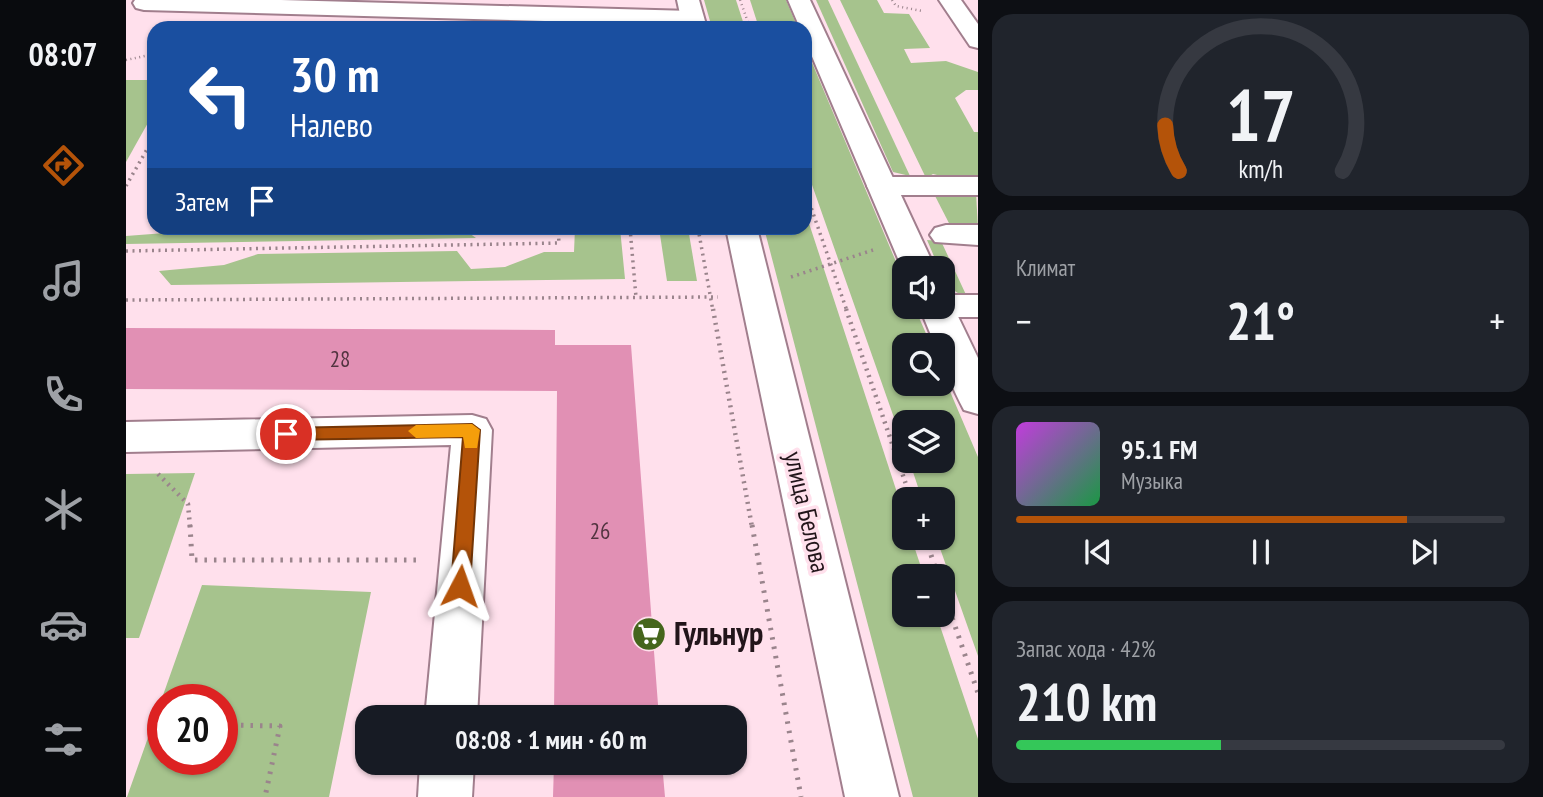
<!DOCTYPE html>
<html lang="ru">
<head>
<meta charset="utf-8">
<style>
  :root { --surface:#171b24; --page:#20242c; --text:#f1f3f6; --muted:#9ea1a6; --line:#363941; --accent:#b45309 }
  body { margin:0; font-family:"PT Sans Narrow",sans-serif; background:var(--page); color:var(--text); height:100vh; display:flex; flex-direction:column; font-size:26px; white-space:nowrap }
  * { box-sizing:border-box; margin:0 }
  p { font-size:23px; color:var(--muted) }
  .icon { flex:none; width:38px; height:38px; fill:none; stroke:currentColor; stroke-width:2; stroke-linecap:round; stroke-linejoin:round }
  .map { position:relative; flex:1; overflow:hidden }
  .sheet { display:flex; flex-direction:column; gap:14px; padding:14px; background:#0d0f14; width:565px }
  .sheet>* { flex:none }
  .top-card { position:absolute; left:21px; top:21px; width:665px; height:214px; border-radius:21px; box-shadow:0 2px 5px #0004; background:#1a4fa0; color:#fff; overflow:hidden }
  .fabs { position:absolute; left:766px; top:256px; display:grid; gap:14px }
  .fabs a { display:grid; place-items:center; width:63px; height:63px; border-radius:14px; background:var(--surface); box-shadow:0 2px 5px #0004; font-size:35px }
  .speed { position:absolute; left:21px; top:684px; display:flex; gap:14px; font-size:35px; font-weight:700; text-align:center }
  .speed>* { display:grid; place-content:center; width:91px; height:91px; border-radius:50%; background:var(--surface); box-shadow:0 2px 5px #0004; line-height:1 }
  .speed .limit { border:10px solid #d22; background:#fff; color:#111 }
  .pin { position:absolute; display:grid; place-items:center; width:60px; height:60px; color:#fff; margin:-30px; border:4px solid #fff; border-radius:50%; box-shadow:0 2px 7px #0007 }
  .me { position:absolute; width:77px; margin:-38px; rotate:4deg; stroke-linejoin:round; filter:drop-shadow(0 0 5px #0008) }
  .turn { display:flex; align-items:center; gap:24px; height:147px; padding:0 28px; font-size:32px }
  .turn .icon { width:91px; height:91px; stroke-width:2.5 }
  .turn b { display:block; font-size:49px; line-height:60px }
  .then { display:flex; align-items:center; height:66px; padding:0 28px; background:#0003; gap:14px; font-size:26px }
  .big { font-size:52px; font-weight:700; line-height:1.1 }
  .sheet .card { flex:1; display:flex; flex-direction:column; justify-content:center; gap:10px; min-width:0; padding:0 24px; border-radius:21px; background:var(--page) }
  .sheet .dial { align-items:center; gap:0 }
  .dial svg { height:182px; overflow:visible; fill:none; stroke:var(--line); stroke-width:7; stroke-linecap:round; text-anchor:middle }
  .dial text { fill:var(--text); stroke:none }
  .song { display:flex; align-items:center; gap:21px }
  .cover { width:84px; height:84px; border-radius:10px; background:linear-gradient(135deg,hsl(290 70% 55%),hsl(140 70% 35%)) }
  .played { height:7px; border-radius:4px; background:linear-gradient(90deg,var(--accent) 80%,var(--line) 80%) }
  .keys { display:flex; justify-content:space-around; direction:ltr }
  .heat { display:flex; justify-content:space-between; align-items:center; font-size:38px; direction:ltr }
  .charge { height:10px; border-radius:5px; background:linear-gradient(90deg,#34c759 42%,var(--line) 0) }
  .trip { position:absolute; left:229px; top:705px; width:392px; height:70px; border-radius:21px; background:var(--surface); box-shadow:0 2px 5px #0004; font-weight:700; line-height:70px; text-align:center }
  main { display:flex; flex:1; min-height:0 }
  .dock { display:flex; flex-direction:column; width:126px; justify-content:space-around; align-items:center; background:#090b0e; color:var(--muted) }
  .dock .icon { width:49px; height:49px }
  .dock .selected { color:var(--accent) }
  .dock b { font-size:32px; color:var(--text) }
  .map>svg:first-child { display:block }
</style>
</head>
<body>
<main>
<nav class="dock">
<b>08:07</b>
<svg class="icon selected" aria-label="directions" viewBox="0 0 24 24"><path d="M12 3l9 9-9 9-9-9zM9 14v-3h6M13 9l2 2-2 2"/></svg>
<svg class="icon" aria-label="music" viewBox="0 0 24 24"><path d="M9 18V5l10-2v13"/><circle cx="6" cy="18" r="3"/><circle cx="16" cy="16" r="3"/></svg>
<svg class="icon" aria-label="phone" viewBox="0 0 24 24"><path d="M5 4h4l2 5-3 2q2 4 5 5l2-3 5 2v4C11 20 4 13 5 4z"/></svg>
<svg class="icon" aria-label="climate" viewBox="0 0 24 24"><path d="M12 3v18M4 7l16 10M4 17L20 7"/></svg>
<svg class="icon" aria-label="car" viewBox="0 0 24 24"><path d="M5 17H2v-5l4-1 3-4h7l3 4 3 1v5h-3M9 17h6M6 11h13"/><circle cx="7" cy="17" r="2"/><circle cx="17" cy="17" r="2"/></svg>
<svg class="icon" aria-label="filters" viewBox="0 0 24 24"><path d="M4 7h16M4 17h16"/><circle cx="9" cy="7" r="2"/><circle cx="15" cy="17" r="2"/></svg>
</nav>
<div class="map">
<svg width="852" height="797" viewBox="0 0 852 797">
  <rect width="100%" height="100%" fill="#ffe0ec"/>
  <g fill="#a6c38d" fill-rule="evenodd">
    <polygon points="578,0 610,0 619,28 586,28"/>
    <polygon points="624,0 660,0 672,28 633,28"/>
    <polygon points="690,0 702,0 784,176 767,172"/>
    <polygon points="714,0 751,0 758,13 783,14 804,48 778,49 785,63 820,61 852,72 852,90 840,90 829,98 848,132 852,132 852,178 823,178 807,174 800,178"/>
    <polygon points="679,46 779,283 779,306 788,306 805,345 779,345 779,383 817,383 817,375 852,457 852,656 810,537 817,537 817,499 796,499 783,460 817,460 817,422 779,422 779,449 679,165"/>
    <polygon points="0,80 28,80 28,112 0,162"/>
    <polygon points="807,192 850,192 852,229 826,229"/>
    <polygon points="679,211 779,517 779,537 785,537 798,576 779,576 779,614 810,614 852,739 852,797 787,797 638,228 679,228"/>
    <polygon points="336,228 350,238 0,244 0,236 65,231"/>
    <polygon points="449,228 494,228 499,279 45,285 33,271 98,265 132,254 331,251 345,269 379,267 418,252 448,252"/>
    <polygon points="533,228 562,228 571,281 541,281"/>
    <polygon points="801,240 815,241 842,299 822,287 817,268 813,268"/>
    <polygon points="69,473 13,638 0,638 0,474"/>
    <path d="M76,585L245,592L203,797H1ZM96,700V760H37V700Z"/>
  </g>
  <g fill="#e190b4">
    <polygon points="0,328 429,330 429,345 505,345 533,718 428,718 431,391 0,389"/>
    <polygon points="428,763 536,763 539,797 427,797"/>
  </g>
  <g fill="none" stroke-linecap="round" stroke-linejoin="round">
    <g stroke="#a17e8d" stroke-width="4">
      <g id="minor">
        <polygon points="9,0 155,0 566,11 574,13 577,18 574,23 566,25 18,10 10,8 7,3"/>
        <polygon points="813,0 835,0 852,24 852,48 844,46"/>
        <polygon points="756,177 852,177 852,195 756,195 745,192 741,186 745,180"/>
        <polygon points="820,225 852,225 852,245 809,242 804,235 809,228"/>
        <polygon points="817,295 852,295 852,317 810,317 798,314 793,306 817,306"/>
        <polygon points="346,415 360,419 366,430 351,718 299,718 325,445 0,452 0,422"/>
        <polygon points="294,763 348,763 346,797 292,797"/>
      </g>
    </g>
    <g stroke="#a17e8d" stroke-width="4">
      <g id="major">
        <polygon points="551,0 573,0 581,28 557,28"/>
        <polygon points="662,0 684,0 809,268 779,268 779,272 776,268 679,40 679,28 674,28"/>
        <polygon points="600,228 631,228 773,797 719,797"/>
        <path d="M817,297L822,298L827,306L852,358V414L838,410C827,389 817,369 817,345H809L793,306H817Z"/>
      </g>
    </g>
    <g stroke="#9a848c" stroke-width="2.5" stroke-dasharray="1 3.5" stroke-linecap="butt">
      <polyline points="614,0 624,28"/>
      <polyline points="766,0 770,6 796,11"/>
      <polyline points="0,60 28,54"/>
      <polyline points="27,139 28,136"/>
    </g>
    <g stroke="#9a848c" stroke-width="3.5" stroke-dasharray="2 4.5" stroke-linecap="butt">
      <polyline points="0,186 28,137"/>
      <polyline points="679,190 721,311"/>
      <polyline points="504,228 510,297"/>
      <polyline points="572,228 587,311"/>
      <polyline points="0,251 433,243 432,228"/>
      <polyline points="665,277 747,250"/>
      <polyline points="0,300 592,297"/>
    </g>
    <g stroke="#9a848c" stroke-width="4.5" stroke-dasharray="2 5" stroke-linecap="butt">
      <polyline points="587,309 626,527"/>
      <polyline points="720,309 785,499"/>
      <polyline points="32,474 62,504 64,527"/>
    </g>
    <g stroke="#9a848c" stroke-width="5" stroke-dasharray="2.5 7" stroke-linecap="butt">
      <polyline points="64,525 66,560 291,560"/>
      <polyline points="626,525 675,797"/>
      <polyline points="799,537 812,576"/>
      <polyline points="817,591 852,693"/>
      <polyline points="96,725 154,726 139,797"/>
    </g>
    <use href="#minor" fill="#fff" fill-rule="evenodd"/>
    <use href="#major" fill="#fff" fill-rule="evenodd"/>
  </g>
  <polygon fill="#b45309" stroke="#753606" stroke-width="2" points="346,424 354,430 344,586 341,592 334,595 327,592 325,586 337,437 160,440 151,434 160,428"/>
  <polygon fill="#f59e0b" points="346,424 354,430 351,448 339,448 337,437 290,438 282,431 290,425"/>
  <defs>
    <g id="supermarket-disc" transform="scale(1.75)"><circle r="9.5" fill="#45661c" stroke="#ffe0ec"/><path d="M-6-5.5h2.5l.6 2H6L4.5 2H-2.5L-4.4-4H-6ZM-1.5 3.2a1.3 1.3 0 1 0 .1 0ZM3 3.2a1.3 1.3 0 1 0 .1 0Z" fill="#fff"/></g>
  </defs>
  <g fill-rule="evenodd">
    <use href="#supermarket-disc" x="523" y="634"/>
  </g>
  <g text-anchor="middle" stroke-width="7" stroke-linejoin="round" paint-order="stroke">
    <g font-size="23" fill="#523440">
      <text x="214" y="367">28</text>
      <text x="474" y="539">26</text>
    </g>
    <g font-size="26" fill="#22151a" stroke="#ffe0ec">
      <text transform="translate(681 512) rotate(77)" y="9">улица Белова</text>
    </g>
    <g font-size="32" font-weight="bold" fill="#22151a" stroke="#ffe0ec" text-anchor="start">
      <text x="548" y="645">Гульнур</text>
    </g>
  </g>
</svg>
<div class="fabs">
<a><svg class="icon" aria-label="sound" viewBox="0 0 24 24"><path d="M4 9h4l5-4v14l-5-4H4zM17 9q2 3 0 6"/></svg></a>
<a><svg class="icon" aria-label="search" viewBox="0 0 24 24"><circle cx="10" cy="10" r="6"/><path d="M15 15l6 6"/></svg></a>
<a><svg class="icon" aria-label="layers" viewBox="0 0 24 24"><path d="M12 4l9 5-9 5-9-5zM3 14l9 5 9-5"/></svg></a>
<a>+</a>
<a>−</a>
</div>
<div class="speed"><div class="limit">20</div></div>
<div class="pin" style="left:160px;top:434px;background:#d93025"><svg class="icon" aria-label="arrive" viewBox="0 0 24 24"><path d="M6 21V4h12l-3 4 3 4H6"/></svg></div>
<svg class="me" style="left:334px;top:586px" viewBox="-20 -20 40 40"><path d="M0-17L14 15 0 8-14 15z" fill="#b45309" stroke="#fff" stroke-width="4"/></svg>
<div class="trip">08:08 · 1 мин · 60 m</div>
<div class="top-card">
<div class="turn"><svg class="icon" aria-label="left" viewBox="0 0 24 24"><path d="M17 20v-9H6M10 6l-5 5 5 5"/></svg><div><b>30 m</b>Налево</div></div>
<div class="then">Затем<svg class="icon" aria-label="arrive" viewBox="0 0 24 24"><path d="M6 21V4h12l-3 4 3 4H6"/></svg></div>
</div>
</div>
<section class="sheet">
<div class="card dial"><svg viewBox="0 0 100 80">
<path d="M14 69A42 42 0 1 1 86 69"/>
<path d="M14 69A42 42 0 0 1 8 49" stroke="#b45309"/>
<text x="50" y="56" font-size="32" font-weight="700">17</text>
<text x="50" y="72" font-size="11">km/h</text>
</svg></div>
<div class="card"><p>Климат</p>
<div class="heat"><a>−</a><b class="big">21°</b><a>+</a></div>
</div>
<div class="card">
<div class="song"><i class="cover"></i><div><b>95.1 FM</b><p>Музыка</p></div></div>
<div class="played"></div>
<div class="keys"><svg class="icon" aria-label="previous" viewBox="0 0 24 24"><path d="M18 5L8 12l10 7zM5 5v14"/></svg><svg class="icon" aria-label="pause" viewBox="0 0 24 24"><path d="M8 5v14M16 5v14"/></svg><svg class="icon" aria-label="next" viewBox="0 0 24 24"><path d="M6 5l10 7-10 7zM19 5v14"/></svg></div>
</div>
<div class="card"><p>Запас хода · 42%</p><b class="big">210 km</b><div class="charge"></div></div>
</section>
</main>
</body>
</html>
